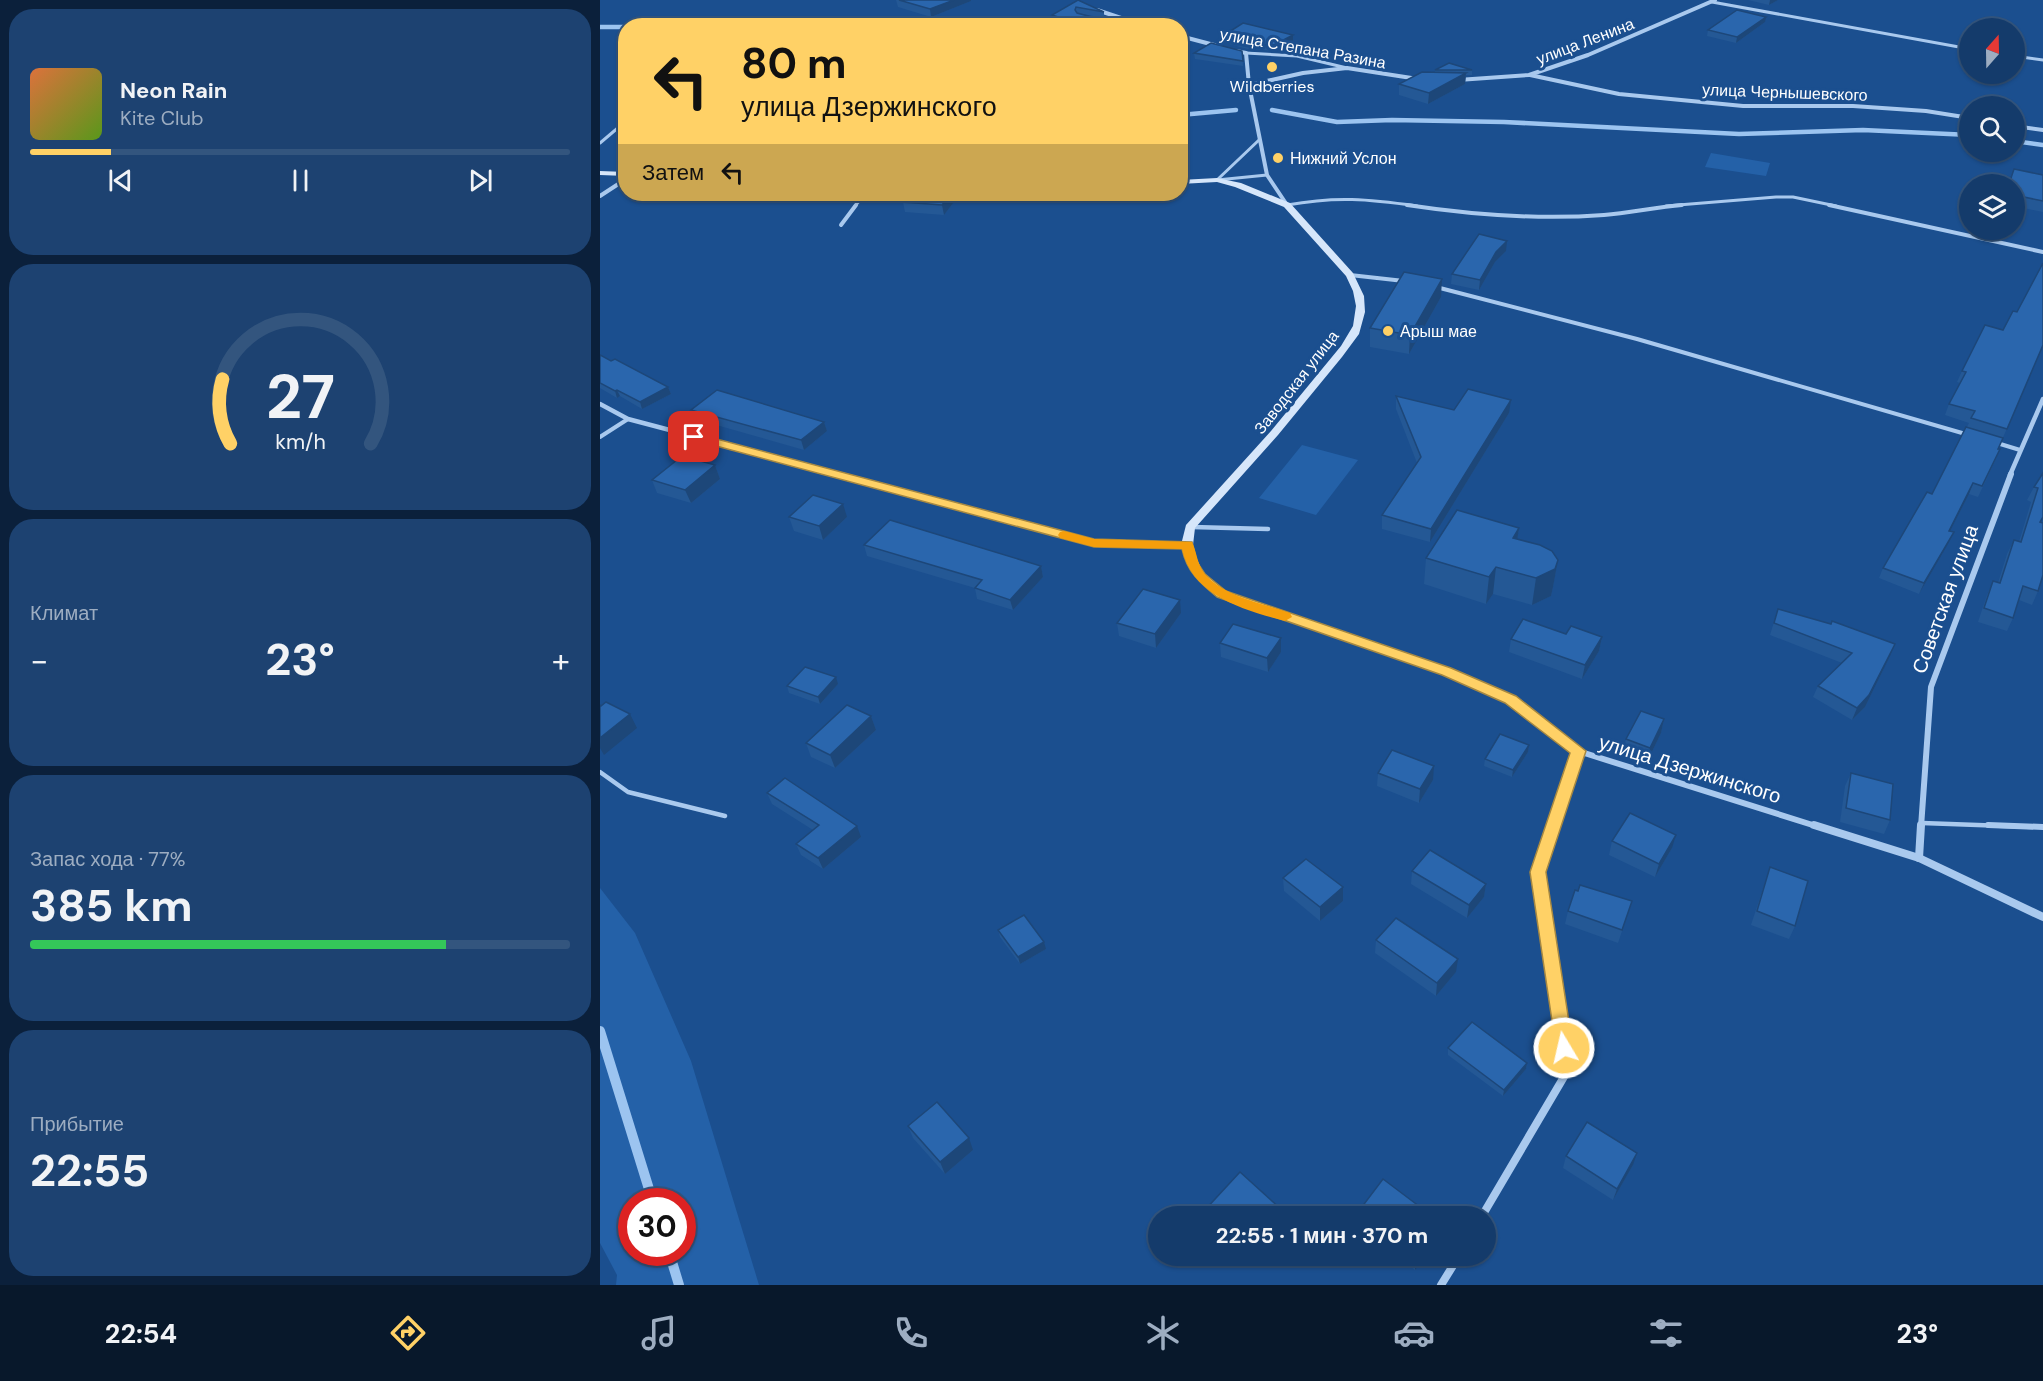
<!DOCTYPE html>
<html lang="ru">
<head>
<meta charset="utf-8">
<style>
  :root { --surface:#143b6b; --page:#1d4271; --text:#f1f3f6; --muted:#9dadc1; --line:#33557e; --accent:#ffd166 }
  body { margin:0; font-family:"DM Sans",sans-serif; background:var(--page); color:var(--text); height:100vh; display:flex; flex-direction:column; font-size:22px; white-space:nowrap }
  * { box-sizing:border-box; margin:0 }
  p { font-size:20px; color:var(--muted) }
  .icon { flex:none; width:33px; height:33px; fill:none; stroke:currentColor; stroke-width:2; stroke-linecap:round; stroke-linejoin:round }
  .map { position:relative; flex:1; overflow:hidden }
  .details { display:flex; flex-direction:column; gap:9px; padding:9px; background:#0b203b; width:600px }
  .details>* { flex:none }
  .top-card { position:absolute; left:18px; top:18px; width:570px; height:183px; border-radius:24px; box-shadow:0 2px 4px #0004,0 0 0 2px var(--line); background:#ffd166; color:#111; overflow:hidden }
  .needle { width:39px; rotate:20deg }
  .tools { position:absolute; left:1359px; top:18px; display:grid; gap:12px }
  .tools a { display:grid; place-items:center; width:66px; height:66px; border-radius:50%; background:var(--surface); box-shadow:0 2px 4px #0004,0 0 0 2px var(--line); font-size:30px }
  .speed { position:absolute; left:18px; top:1188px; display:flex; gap:12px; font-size:30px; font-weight:700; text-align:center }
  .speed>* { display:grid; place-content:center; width:78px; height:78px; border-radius:50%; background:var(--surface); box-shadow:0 2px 4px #0004,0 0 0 2px var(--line); line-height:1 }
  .speed .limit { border:9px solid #d22; background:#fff; color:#111 }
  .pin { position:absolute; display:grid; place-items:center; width:51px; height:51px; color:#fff; margin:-26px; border-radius:12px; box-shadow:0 3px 9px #0006 }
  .me { position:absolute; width:66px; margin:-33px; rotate:351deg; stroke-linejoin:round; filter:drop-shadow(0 0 4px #0008) }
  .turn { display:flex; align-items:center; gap:21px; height:126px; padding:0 24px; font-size:27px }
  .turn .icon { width:78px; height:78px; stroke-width:2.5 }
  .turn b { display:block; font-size:42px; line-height:51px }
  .then { display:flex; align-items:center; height:57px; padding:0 24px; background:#0003; gap:12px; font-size:22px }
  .big { font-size:45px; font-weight:700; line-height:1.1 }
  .details .widget { flex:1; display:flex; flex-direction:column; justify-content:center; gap:9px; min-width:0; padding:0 21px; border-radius:24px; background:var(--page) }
  .details .dial { align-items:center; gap:0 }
  .dial svg { height:156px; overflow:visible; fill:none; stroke:var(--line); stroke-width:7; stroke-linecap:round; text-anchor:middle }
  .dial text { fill:var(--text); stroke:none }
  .song { display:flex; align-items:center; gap:18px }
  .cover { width:72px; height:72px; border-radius:9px; background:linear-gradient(135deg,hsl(20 70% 55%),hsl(90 70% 35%)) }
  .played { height:6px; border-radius:3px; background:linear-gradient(90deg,var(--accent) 15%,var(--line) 15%) }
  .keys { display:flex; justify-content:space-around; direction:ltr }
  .heat { display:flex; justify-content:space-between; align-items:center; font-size:33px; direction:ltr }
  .charge { height:9px; border-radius:4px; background:linear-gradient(90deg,#34c759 77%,var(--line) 0) }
  .trip { position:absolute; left:548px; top:1206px; width:348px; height:60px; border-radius:30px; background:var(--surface); box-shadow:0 2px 4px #0004,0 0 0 2px var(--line); font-weight:700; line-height:60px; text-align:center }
  .tab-bar { display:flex; height:96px; justify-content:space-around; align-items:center; background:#08182b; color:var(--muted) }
  .tab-bar .icon { width:42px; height:42px }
  .tab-bar .current { color:var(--accent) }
  .tab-bar b { font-size:27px; color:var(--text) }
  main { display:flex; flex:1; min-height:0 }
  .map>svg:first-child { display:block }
</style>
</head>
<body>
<main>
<section class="details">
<div class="widget">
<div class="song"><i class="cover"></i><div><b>Neon Rain</b><p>Kite Club</p></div></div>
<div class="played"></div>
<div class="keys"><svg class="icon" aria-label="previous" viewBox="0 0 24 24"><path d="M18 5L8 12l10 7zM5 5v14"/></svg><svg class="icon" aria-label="pause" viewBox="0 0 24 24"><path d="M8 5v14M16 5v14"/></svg><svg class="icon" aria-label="next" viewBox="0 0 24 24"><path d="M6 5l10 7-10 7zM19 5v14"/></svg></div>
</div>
<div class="widget dial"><svg viewBox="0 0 100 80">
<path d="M14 69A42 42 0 1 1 86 69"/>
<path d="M14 69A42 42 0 0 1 10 36" stroke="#ffd166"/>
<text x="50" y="56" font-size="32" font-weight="700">27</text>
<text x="50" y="72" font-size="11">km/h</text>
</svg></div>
<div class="widget"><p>Климат</p>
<div class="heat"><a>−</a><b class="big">23°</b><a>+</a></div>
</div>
<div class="widget"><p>Запас хода · 77%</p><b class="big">385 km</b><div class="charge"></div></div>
<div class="widget"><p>Прибытие</p><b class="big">22:55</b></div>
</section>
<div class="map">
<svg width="1443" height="1285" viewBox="0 0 1443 1285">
  <rect width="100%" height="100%" fill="#1b4f8f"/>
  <g fill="#2461a8" fill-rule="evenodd">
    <polygon points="1111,153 1170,163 1166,176 1105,167"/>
    <polygon points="702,445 758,460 716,515 659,498"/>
    <path d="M0,888L35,933L91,1061L159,1285H16L17,1275L0,1243ZM32,1202H82V1252H32Z"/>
  </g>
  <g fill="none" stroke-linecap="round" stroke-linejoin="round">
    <g stroke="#9cc4f0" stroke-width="4.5">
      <polyline points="0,27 26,27"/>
      <polyline points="672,110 737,122 792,120 904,122 1139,134 1263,130 1370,135"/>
      <polyline points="580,115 636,110"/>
      <polyline points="1414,141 1443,145"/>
    </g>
    <g stroke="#9cc4f0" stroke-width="10">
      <polyline points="0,1031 53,1202"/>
      <polyline points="69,1252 79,1285"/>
    </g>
    <g stroke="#a9c9ee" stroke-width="3">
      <polyline points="1112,2 1370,49"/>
      <polyline points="499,20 522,26"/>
      <polyline points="646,53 697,56 747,68"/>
      <polyline points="1414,56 1443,60"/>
      <polyline points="659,140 617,180 667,175"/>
      <polyline points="0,143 26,121"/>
      <path d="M687,205C736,196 768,199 817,206"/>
      <polyline points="255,206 265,194"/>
      <polyline points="1066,206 1176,197 1193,197 1236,206"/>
    </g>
    <g stroke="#a9c9ee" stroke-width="4">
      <path d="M807,205C873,215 937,220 1004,215C1030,213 1056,207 1082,205"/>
      <polyline points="1229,205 1443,252"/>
      <polyline points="241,225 256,205"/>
      <polyline points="750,275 804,281"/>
      <polyline points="836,287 1037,339 1369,435"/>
      <polyline points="0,437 28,419"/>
      <polyline points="1397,443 1420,450"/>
    </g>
    <g stroke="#a9c9ee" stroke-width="4.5">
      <polyline points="592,527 668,529"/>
      <polyline points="0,772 28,792 125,816"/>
      <polyline points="1322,823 1433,827"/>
    </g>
    <polyline stroke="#a9c9ee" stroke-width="6" points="1388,825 1443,827"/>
    <g stroke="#a9c9ee" stroke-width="4">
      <polyline points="497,10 545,26"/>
      <polyline points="580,36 618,46"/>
      <polyline points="636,51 646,53 649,85 667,175 687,205"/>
      <polyline points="930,75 1019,94 1143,106 1253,106 1326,111 1370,118"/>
      <polyline points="858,80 929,75 988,55 1115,0"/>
      <polyline points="649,85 703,73 747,68 818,79"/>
      <polyline points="1414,126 1443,130"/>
      <polyline points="0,196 26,179"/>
    </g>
    <g stroke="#a9c9ee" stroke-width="4.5">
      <polyline points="0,404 28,419 240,475"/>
      <polyline points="1410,475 1443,399"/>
    </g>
    <g stroke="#a9c9ee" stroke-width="6">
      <polyline points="234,474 494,543 587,545 600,573 622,594 846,672 911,699 978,751 1219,827"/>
      <polyline points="953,827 978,751"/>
      <polyline points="1321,827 1331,687 1411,474"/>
    </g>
    <g stroke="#a9c9ee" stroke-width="8">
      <polyline points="1214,825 1319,858 1443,917"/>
      <polyline points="1319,858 1321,825"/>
      <polyline points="882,1216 968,1070 938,872 953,825"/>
      <polyline points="841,1285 859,1256"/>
    </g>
    <g fill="#d6e6fa" fill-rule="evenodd">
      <polygon points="0,171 26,172 26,176 0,175"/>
      <polygon points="617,178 641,183 690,203 753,273 764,296 765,312 759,334 742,357 678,435 595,528 593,545 587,549 581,545 586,525 671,431 741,346 753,326 756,306 753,291 746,276 684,207 635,187 617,182 580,184 580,180"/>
    </g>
  </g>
  <g fill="#245895">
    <polygon points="296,0 371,0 371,1 331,17 298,7"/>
    <polygon points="478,0 504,12 504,18 477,13 503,25 470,26 453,20 452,15"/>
    <polygon points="1148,0 1178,0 1169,5"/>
    <polygon points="1165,22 1136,43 1107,36 1108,30"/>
    <polygon points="693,35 693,41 674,51 648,49 621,42 621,37"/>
    <polygon points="642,51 643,66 595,59 594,53"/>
    <polygon points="835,70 872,70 872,75 866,75 865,84 828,104 799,95 799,84 835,72"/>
    <polygon points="1414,169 1443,175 1443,212 1414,206 1414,184 1408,184"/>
    <polygon points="360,194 344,215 305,212 303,202"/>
    <polygon points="906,251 895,262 879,290 851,284 852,274"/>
    <polygon points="841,297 809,354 770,347 770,328"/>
    <polygon points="1443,345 1398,449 1400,449 1396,459 1378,497 1369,494 1350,531 1354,532 1349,542 1319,594 1279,578 1283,568 1332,494 1367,427 1369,423 1345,415 1349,404 1360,383 1357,382 1362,371"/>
    <polygon points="0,355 68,387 71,394 42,409 20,396 17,398 0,388"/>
    <polygon points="796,396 854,410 909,413 830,542 782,529 782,515 817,463 796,409"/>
    <polygon points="91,410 224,422 227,431 204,450 95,419"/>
    <polygon points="115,465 120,479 91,503 57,493 52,480"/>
    <polygon points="1443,473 1438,591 1432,605 1419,600 1413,618 1407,631 1378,622 1387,595 1393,581 1398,583 1407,554 1414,540 1419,542 1431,502 1427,500 1434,487"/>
    <polygon points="189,517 247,517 223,540 194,531"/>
    <polygon points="919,528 917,539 958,560 953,587 951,596 932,605 893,594 886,604 824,584 826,558"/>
    <polygon points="264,545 441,566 443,577 413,610 377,599 375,588 267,556"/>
    <polygon points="1178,609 1290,656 1265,707 1252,720 1213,697 1218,686 1242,663 1170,635"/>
    <polygon points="581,613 556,648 519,636 517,623"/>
    <polygon points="966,634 1002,637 999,651 982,679 909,652 911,639"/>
    <polygon points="681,638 681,652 668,672 621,657 620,643"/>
    <polygon points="238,684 220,704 189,693 187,686"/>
    <polygon points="271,716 276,730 235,768 211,757 206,743"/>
    <polygon points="1064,719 1061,733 1047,762 1023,753 1026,739"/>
    <polygon points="929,745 928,752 912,777 884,766 885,759"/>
    <polygon points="778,773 833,780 819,803 777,786"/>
    <polygon points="1251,773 1290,820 1284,834 1240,822 1245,786"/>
    <polygon points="167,793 261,837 223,869 201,855 196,844 213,830 172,804"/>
    <polygon points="1012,841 1072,848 1055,877 1009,855"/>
    <polygon points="1170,867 1195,926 1189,939 1151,925"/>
    <polygon points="812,871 886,884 884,897 867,918 811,884"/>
    <polygon points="683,878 743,901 720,921 684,891"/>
    <polygon points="1032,901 1018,943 965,924 968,911"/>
    <polygon points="398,930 446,949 420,964 400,937"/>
    <polygon points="776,940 856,972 836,996 775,953"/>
    <polygon points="848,1048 927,1063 926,1069 903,1096 848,1055"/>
    <polygon points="308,1126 373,1150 345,1174 313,1138"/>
    <polygon points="966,1156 1033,1165 1013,1200 963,1168"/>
    <polygon points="641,1256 653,1256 648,1261"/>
    <polygon points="797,1256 825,1256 815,1270"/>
  </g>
  <g fill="#1d4779">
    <polygon points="354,0 371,0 371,1 331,17 330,9"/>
    <polygon points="1170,0 1178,0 1169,5"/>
    <polygon points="1166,17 1165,22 1136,43 1137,37"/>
    <polygon points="503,20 503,25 502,26 489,26"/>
    <polygon points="693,35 693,41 674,51 674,45"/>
    <polygon points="866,73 865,84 828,104 829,93"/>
    <polygon points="582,133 583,144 580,151 580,137"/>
    <polygon points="351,194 360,194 344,215 342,205"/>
    <polygon points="907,241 906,251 895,262 879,290 880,280 896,252"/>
    <polygon points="842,279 841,297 809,354 810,335"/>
    <polygon points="68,387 71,394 42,409 40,402"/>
    <polygon points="17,390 20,396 17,398 15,391"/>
    <polygon points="911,400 909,413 830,542 831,529"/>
    <polygon points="224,422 227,431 204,450 201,440"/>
    <polygon points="115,465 120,479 91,503 85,490"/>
    <polygon points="1373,483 1369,494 1345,541 1349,531"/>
    <polygon points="243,504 247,517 223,540 219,526"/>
    <polygon points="919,528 915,554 913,538"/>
    <polygon points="1354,532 1349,542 1319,594 1324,583"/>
    <polygon points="958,560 953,587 951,596 932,605 936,578"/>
    <polygon points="441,566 443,577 413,610 410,600"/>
    <polygon points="896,567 893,594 886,604 889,577"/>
    <polygon points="580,600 581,613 556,648 555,634"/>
    <polygon points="1002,637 999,651 982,679 985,665"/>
    <polygon points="681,638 681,652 668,672 667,658"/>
    <polygon points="1295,644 1290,656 1265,707 1252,720 1257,708"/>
    <polygon points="236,677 238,684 220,704 218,697"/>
    <polygon points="30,714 37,728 4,755 0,748 0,738"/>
    <polygon points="271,716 276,730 235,768 230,755"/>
    <polygon points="1064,719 1061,733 1047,762 1050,748"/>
    <polygon points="929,745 928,752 912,777 913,770"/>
    <polygon points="834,766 833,780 819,803 820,789"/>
    <polygon points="257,826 261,837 223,869 218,858"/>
    <polygon points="1076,835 1072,848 1055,877 1059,864"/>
    <polygon points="886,884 884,897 867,918 869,905"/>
    <polygon points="743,887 743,901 720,921 720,907"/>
    <polygon points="444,942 446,949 420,964 418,957"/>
    <polygon points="858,959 856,972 836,996 837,983"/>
    <polygon points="927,1063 926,1069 903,1096 904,1090"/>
    <polygon points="369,1138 373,1150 345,1174 340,1162"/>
    <polygon points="1037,1153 1033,1165 1013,1200 1017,1189"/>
    <polygon points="682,1210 682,1216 676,1216"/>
    <polygon points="647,1256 653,1256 648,1261"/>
    <polygon points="821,1256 825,1256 815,1270 815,1264"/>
  </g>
  <g fill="#2a66ad" stroke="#1d4779" stroke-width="1.5">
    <polygon points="299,0 354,0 330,9"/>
    <polygon points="478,0 504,12 476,7 475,10 477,13 503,20 486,26 452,15"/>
    <polygon points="1137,10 1166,17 1137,37 1108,30"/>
    <polygon points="643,23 693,35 674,45 648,44 621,37"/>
    <polygon points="611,43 642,51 643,61 594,53"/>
    <polygon points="849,63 872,70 835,70"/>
    <polygon points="822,72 866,73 829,93 799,84"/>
    <polygon points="1414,169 1443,175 1443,201 1414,195 1414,184 1409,184"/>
    <polygon points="310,194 351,194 342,205 303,202"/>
    <polygon points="879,234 907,241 896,252 880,280 852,274"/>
    <polygon points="1443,263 1443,345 1407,429 1371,418 1375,411 1349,404 1366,372 1362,371 1385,325 1403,330 1413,311 1417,312"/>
    <polygon points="804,272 842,279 810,335 770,328"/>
    <polygon points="0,355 11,361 15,359 68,387 40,402 17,390 15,391 0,383"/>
    <polygon points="868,389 911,400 831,529 782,515 821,457 796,396 854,410"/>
    <polygon points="117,390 224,422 201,440 91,410"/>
    <polygon points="1366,427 1403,438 1398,449 1400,449 1382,486 1373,483 1349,531 1354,532 1324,583 1283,568 1327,492 1332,494"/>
    <polygon points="82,456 115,465 85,490 52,480"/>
    <polygon points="1443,473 1443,517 1440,522 1443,523 1443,575 1438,591 1423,586 1413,618 1384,608 1393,581 1400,583 1414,540 1421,542 1438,488 1434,487"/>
    <polygon points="213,495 243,504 219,526 189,517"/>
    <polygon points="857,510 919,528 913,538 940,545 952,551 958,560 955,569 936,578 896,567 889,577 826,558"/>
    <polygon points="290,520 441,566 410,600 375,588 382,580 264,545"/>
    <polygon points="543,589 580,600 555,634 517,623"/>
    <polygon points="1178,609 1231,624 1232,621 1295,644 1269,695 1257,708 1218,686 1252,653 1174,623"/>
    <polygon points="923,619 966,634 971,626 1002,637 985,665 911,639"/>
    <polygon points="633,624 681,638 667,658 620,643"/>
    <polygon points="205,667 236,677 218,697 187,686"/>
    <polygon points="6,702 30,714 0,738 0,705 1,706"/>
    <polygon points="247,705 271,716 230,755 206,743"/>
    <polygon points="1041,711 1064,719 1050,748 1026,739"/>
    <polygon points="900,734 929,745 913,770 885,759"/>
    <polygon points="792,750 834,766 820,789 778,773"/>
    <polygon points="1251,773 1293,784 1290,820 1246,808"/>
    <polygon points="185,778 257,826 218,858 196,844 219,825 167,793"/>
    <polygon points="1030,813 1076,835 1059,864 1012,841"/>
    <polygon points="830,850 886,884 869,905 812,871"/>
    <polygon points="706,859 743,887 720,907 683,878"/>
    <polygon points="1170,867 1208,881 1195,926 1157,911"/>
    <polygon points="980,885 1032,901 1022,930 968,911 975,890 978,891"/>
    <polygon points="424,915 444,942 418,957 398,930"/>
    <polygon points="796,918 858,959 837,983 776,940"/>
    <polygon points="872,1022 927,1063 904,1090 848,1048"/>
    <polygon points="337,1102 369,1138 340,1162 308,1126"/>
    <polygon points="987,1122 1037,1153 1017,1189 966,1156"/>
    <polygon points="640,1172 682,1210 676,1216 610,1216 604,1211"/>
    <polygon points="783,1179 832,1216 755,1216"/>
    <polygon points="805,1256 821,1256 815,1264"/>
  </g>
  <path fill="#ffd166" stroke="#a68842" stroke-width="1.5" d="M94,433L494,539L592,542L597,562L605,574L626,591L851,668L916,696L986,751L946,872L973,1048L971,1054L964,1056L958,1054L956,1048L930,872L970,753L905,703L842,675L617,597C600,583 587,572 582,549L494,547L90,439L89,437Z"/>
  <path fill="#f59e0b" d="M464,531L494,539L592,542C597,553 597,563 604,573C624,597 662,603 690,613L692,617L685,621C644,610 592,596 582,549L494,547L460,538L458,535L460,532Z"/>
  <g fill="#ffd166" stroke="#1b4f8f" stroke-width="2">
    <circle cx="672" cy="67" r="6"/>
    <circle cx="678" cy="158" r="6"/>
    <circle cx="788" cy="331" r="6"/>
  </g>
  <g text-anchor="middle" stroke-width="6" stroke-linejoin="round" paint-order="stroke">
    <g font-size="16" fill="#fff" stroke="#1b4f8f">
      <text transform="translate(985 41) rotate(-21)" y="6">улица Ленина</text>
      <text transform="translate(703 48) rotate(10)" y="6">улица Степана Разина</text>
      <text transform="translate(1185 92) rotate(2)" y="6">улица Чернышевского</text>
      <text transform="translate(696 382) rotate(-52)" y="6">Заводская улица</text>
    </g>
    <g font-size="16" fill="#fff" stroke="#1b4f8f" text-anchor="start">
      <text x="672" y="92" text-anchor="middle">Wildberries</text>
      <text x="690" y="164">Нижний Услон</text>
      <text x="800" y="337">Арыш мае</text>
    </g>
    <g font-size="20" fill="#fff" stroke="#1b4f8f">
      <text transform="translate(1345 599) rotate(-70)" y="7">Советская улица</text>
      <text transform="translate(1090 769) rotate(17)" y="7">улица Дзержинского</text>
    </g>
  </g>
</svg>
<div class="tools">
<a><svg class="needle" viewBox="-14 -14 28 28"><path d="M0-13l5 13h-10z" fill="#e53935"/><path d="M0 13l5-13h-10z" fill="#9dadc1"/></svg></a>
<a><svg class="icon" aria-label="search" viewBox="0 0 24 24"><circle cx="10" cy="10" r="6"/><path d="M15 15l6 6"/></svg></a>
<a><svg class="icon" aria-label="layers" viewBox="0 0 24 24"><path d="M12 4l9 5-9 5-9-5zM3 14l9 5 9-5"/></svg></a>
</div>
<div class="speed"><div class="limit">30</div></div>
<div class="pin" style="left:94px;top:437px;background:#d93025"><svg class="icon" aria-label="arrive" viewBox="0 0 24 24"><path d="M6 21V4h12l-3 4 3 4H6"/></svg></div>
<svg class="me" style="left:964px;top:1048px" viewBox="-20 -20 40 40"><circle r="17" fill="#ffd166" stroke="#fff" stroke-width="3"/><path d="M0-11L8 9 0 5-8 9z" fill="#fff"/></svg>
<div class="trip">22:55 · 1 мин · 370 m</div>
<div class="top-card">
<div class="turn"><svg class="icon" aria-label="left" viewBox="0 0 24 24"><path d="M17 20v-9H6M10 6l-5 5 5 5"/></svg><div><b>80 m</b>улица Дзержинского</div></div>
<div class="then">Затем<svg class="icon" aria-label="left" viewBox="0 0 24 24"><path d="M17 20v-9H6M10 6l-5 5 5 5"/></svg></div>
</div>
</div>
</main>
<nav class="tab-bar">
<b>22:54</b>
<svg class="icon current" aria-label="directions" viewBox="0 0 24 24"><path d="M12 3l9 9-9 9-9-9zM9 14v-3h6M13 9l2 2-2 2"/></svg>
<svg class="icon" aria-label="music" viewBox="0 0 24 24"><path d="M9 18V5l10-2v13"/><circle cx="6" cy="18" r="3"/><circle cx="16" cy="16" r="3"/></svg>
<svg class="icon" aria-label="phone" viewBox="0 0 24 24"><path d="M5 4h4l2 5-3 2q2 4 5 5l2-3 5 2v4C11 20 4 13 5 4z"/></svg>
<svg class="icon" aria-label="climate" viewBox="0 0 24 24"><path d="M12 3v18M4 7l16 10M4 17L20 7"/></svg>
<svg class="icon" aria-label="car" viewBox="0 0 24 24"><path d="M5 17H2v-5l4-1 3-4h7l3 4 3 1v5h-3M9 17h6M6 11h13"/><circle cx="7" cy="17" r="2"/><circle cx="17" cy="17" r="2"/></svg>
<svg class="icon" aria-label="filters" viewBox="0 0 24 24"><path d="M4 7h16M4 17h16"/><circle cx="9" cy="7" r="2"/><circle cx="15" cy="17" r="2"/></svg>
<b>23°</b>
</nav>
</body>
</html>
